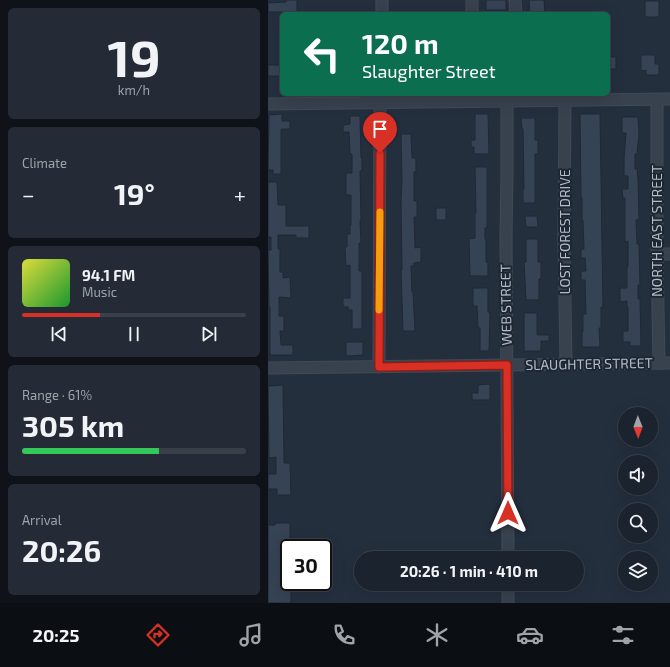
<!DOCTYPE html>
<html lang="en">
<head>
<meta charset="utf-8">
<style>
  :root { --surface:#1b232e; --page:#242b36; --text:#f1f3f6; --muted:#a0a4aa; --line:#39404a; --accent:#d93025 }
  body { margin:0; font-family:"Exo 2",sans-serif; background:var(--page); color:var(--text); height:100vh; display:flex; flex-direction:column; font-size:15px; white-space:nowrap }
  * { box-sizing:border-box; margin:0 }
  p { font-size:13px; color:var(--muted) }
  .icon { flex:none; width:22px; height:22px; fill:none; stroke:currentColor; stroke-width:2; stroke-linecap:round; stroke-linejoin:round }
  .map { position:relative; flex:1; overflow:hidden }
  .panel { display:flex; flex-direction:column; gap:8px; padding:8px; background:#0f1319; width:268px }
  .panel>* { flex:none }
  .guide { position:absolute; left:12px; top:12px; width:330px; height:84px; border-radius:6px; box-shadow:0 4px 16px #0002,0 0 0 1px var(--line); background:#0b6e4f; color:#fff; overflow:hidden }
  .needle { width:26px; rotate:179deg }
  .fabs { position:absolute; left:350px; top:407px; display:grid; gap:8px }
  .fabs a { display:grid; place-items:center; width:40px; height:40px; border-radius:50%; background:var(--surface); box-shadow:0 4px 16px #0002,0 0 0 1px var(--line); font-size:20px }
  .speed { position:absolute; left:12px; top:539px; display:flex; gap:8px; font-size:20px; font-weight:700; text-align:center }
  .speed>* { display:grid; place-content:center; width:52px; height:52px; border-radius:50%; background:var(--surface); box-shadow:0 4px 16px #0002,0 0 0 1px var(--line); line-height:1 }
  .speed .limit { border:2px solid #111; border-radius:6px; background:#fff; color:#111 }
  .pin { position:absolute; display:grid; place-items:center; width:34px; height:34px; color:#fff; margin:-41px -17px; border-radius:50% 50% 50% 0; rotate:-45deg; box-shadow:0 0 4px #0007 }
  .pin .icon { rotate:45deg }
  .me { position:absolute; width:44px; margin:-22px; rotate:0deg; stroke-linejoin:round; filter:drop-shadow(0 0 3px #0008) }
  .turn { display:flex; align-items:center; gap:14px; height:84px; padding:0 16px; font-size:18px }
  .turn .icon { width:52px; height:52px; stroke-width:2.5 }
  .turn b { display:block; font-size:28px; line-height:34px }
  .big { font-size:30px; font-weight:700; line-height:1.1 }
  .panel .card { flex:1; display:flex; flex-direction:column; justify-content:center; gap:6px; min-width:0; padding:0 14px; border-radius:6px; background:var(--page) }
  .panel .dial { align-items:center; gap:0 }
  .dial b { font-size:52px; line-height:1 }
  .song { display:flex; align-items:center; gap:12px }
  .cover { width:48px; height:48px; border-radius:6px; background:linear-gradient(135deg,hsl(60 70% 55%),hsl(130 70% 35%)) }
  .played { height:4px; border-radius:2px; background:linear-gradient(90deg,var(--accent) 35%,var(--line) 35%) }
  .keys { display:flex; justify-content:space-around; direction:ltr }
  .heat { display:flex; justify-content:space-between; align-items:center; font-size:22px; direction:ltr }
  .charge { height:6px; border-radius:3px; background:linear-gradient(90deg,#34c759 61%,var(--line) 0) }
  .trip { position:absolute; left:86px; top:551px; width:230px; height:40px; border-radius:20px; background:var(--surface); box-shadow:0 4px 16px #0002,0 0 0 1px var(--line); font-weight:700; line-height:40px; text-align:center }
  .dock { display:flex; height:64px; justify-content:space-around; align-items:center; background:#0b0e12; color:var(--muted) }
  .dock .icon { width:28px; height:28px }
  .dock .on { color:var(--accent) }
  .dock b { font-size:18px; color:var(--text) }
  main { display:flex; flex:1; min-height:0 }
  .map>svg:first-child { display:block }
</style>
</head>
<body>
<main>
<section class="panel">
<div class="card dial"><b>19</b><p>km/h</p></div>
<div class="card"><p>Climate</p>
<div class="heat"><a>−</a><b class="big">19°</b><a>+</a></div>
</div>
<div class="card">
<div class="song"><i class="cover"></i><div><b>94.1 FM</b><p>Music</p></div></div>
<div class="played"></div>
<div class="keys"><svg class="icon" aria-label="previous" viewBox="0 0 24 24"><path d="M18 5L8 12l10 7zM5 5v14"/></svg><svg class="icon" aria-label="pause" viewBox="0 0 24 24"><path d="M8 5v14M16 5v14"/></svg><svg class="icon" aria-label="next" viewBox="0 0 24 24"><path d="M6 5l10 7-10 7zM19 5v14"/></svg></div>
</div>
<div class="card"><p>Range · 61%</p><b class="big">305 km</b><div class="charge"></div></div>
<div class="card"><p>Arrival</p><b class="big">20:26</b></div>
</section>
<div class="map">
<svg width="402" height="603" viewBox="0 0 402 603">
  <rect width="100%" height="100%" fill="#242f3e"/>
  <g fill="#364354" stroke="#1f2835">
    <polygon points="18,0 29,0 29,12 0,12 0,3 18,2"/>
    <rect x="218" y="0" width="20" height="10"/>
    <polygon points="261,0 276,0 277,14 262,14"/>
    <rect x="377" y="1" width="14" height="16"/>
    <polygon points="373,55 387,55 387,64 391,64 391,75 378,75 378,70 373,71"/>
    <rect x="340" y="57" width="8" height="12"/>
    <rect x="0" y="65" width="14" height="11"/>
    <polygon points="14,114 14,121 22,121 22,129 13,129 13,174 5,174 5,170 0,170 1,115"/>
    <polygon points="207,114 220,114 221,154 206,154 206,147 203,147 203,140 207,140"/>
    <polygon points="312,114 332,114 335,307 333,307 333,328 331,328 332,347 314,347 314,332 315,332 315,314 318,314 317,280 313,280 313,271 318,271 317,258 313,258 313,249 316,249 315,220 314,220 314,198 313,198"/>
    <polygon points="82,116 92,116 93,158 94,158 94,171 92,171 93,221 92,221 93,243 91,243 91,271 94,271 94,329 84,329 84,310 80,310 80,307 75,307 75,298 82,298 82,265 78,266 77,247 79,247 79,234 82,234 82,225 83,225 83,195 78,195 78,173 84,173 84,154 82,154 81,132 75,132 75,125 82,124"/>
    <polygon points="354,117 370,117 371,134 369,154 367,154 367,169 369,169 370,179 371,219 368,220 369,244 371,244 372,285 370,285 370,299 372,299 373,346 362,346 362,342 355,342 355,331 360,331 360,307 359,307 359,301 352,302 352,288 359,288 359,267 360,267 360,241 357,242 357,198 355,198 354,189 360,189 360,176 356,176 356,159 358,133 354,133"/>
    <polygon points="253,118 267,118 267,140 270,140 270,154 267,154 267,203 255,203 255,189 256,189 255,129 254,129"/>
    <polygon points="133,134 143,134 144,158 148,158 148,172 146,172 146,201 149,201 149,217 146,217 147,248 153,247 153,262 146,263 146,266 143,266 144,292 145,292 147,331 135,331 133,270 134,270 133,202 134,180"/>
    <polygon points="207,167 219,167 219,228 217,228 217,239 218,239 218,262 220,262 220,276 202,276 201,239 207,238 207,214 208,213"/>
    <polygon points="0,182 9,182 10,205 18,205 18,226 41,226 41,238 28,238 28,235 10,235 10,249 12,249 12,272 15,272 15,278 22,277 23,298 11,297 11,316 16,316 16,331 12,331 13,345 25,345 25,355 2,355 2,307 1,307 0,250 3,250 3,237 0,237"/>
    <rect x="168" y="208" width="10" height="12"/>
    <polygon points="257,216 269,216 270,227 258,227"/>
    <polygon points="258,239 270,239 270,262 273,262 273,279 271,279 271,300 258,300 256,262 258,262"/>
    <polygon points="205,288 220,288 220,312 222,312 221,351 212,351 212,328 210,328 209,306 205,306"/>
    <polygon points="256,313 269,313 269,335 281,335 281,341 273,341 273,351 256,351"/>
    <polygon points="78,342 95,342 95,355 78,356"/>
    <polygon points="222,384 222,400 204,400 204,393 210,393 210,385"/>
    <polygon points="15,385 16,463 22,463 23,495 9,495 9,489 0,489 0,474 8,474 8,457 1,458 0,386"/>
    <polygon points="7,523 22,523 22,548 21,548 21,550 14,550 14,584 23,584 23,603 0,603 0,525 7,525"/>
  </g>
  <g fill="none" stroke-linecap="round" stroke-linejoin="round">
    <g stroke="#414a57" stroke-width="13">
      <g id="minor">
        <polyline points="247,0 248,14"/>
        <polyline points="114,14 114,0"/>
        <polyline points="204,14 204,0"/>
        <polyline points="389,99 389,254 391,363"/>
        <polyline points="297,100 296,240 298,364"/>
        <polyline points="239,101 239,172 238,237 240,558"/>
        <polyline points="0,104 402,99"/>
        <polyline points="389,254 402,254"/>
        <polyline points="111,367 112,94"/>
        <polyline points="0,368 402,363"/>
        <polyline points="240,584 240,603"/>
      </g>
    </g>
    <use href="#minor" stroke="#38414e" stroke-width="11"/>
  </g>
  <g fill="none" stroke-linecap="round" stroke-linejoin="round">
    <g stroke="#8d1f18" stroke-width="10">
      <polyline id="route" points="112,153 111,367 239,365 240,513"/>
    </g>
    <use href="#route" stroke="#d93025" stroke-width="7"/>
    <polyline stroke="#f59e0b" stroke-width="7" points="111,310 112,212"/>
  </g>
  <g text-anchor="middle" stroke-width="4" stroke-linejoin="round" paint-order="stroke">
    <g font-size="14" fill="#b4bcc9" stroke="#1d2633">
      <text transform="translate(389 231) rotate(-90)" y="5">NORTH EAST STREET</text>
      <text transform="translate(297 232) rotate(-90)" y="5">LOST FOREST DRIVE</text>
      <text transform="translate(238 305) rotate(-91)" y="5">WEB STREET</text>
      <text transform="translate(321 364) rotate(-1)" y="5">SLAUGHTER STREET</text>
    </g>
  </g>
</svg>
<div class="fabs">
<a><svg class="needle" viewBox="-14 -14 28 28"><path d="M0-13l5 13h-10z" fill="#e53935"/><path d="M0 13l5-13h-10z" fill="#a0a4aa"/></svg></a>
<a><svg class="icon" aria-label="sound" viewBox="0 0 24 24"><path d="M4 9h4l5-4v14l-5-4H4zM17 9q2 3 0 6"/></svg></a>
<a><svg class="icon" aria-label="search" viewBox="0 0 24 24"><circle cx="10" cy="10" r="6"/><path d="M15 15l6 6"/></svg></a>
<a><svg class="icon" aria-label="layers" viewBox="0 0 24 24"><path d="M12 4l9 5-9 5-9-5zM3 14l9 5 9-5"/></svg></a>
</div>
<div class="speed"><div class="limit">30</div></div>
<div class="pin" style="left:112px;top:153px;background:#d93025"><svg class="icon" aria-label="arrive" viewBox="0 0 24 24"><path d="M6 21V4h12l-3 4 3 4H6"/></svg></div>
<svg class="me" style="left:240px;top:513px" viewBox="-20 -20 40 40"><path d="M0-17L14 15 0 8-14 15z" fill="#d93025" stroke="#fff" stroke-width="4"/></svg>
<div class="trip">20:26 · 1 min · 410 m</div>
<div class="guide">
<div class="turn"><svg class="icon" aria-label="left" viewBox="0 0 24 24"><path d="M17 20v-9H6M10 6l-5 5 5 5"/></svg><div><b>120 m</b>Slaughter Street</div></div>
</div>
</div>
</main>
<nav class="dock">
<b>20:25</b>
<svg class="icon on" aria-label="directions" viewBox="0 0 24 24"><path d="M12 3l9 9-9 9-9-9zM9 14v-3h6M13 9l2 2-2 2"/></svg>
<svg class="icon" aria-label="music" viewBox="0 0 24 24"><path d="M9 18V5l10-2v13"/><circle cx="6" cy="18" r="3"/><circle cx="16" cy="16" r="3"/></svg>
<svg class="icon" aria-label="phone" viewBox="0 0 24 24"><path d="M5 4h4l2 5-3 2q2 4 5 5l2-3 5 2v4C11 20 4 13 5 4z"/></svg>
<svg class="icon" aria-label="climate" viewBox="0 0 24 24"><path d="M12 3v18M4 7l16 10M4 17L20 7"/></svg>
<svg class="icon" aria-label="car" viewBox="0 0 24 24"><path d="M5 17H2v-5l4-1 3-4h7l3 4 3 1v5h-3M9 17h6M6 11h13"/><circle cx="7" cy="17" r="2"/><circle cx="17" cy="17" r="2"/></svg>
<svg class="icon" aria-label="filters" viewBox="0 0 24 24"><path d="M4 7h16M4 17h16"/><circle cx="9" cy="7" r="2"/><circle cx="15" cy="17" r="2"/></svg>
</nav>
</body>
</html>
